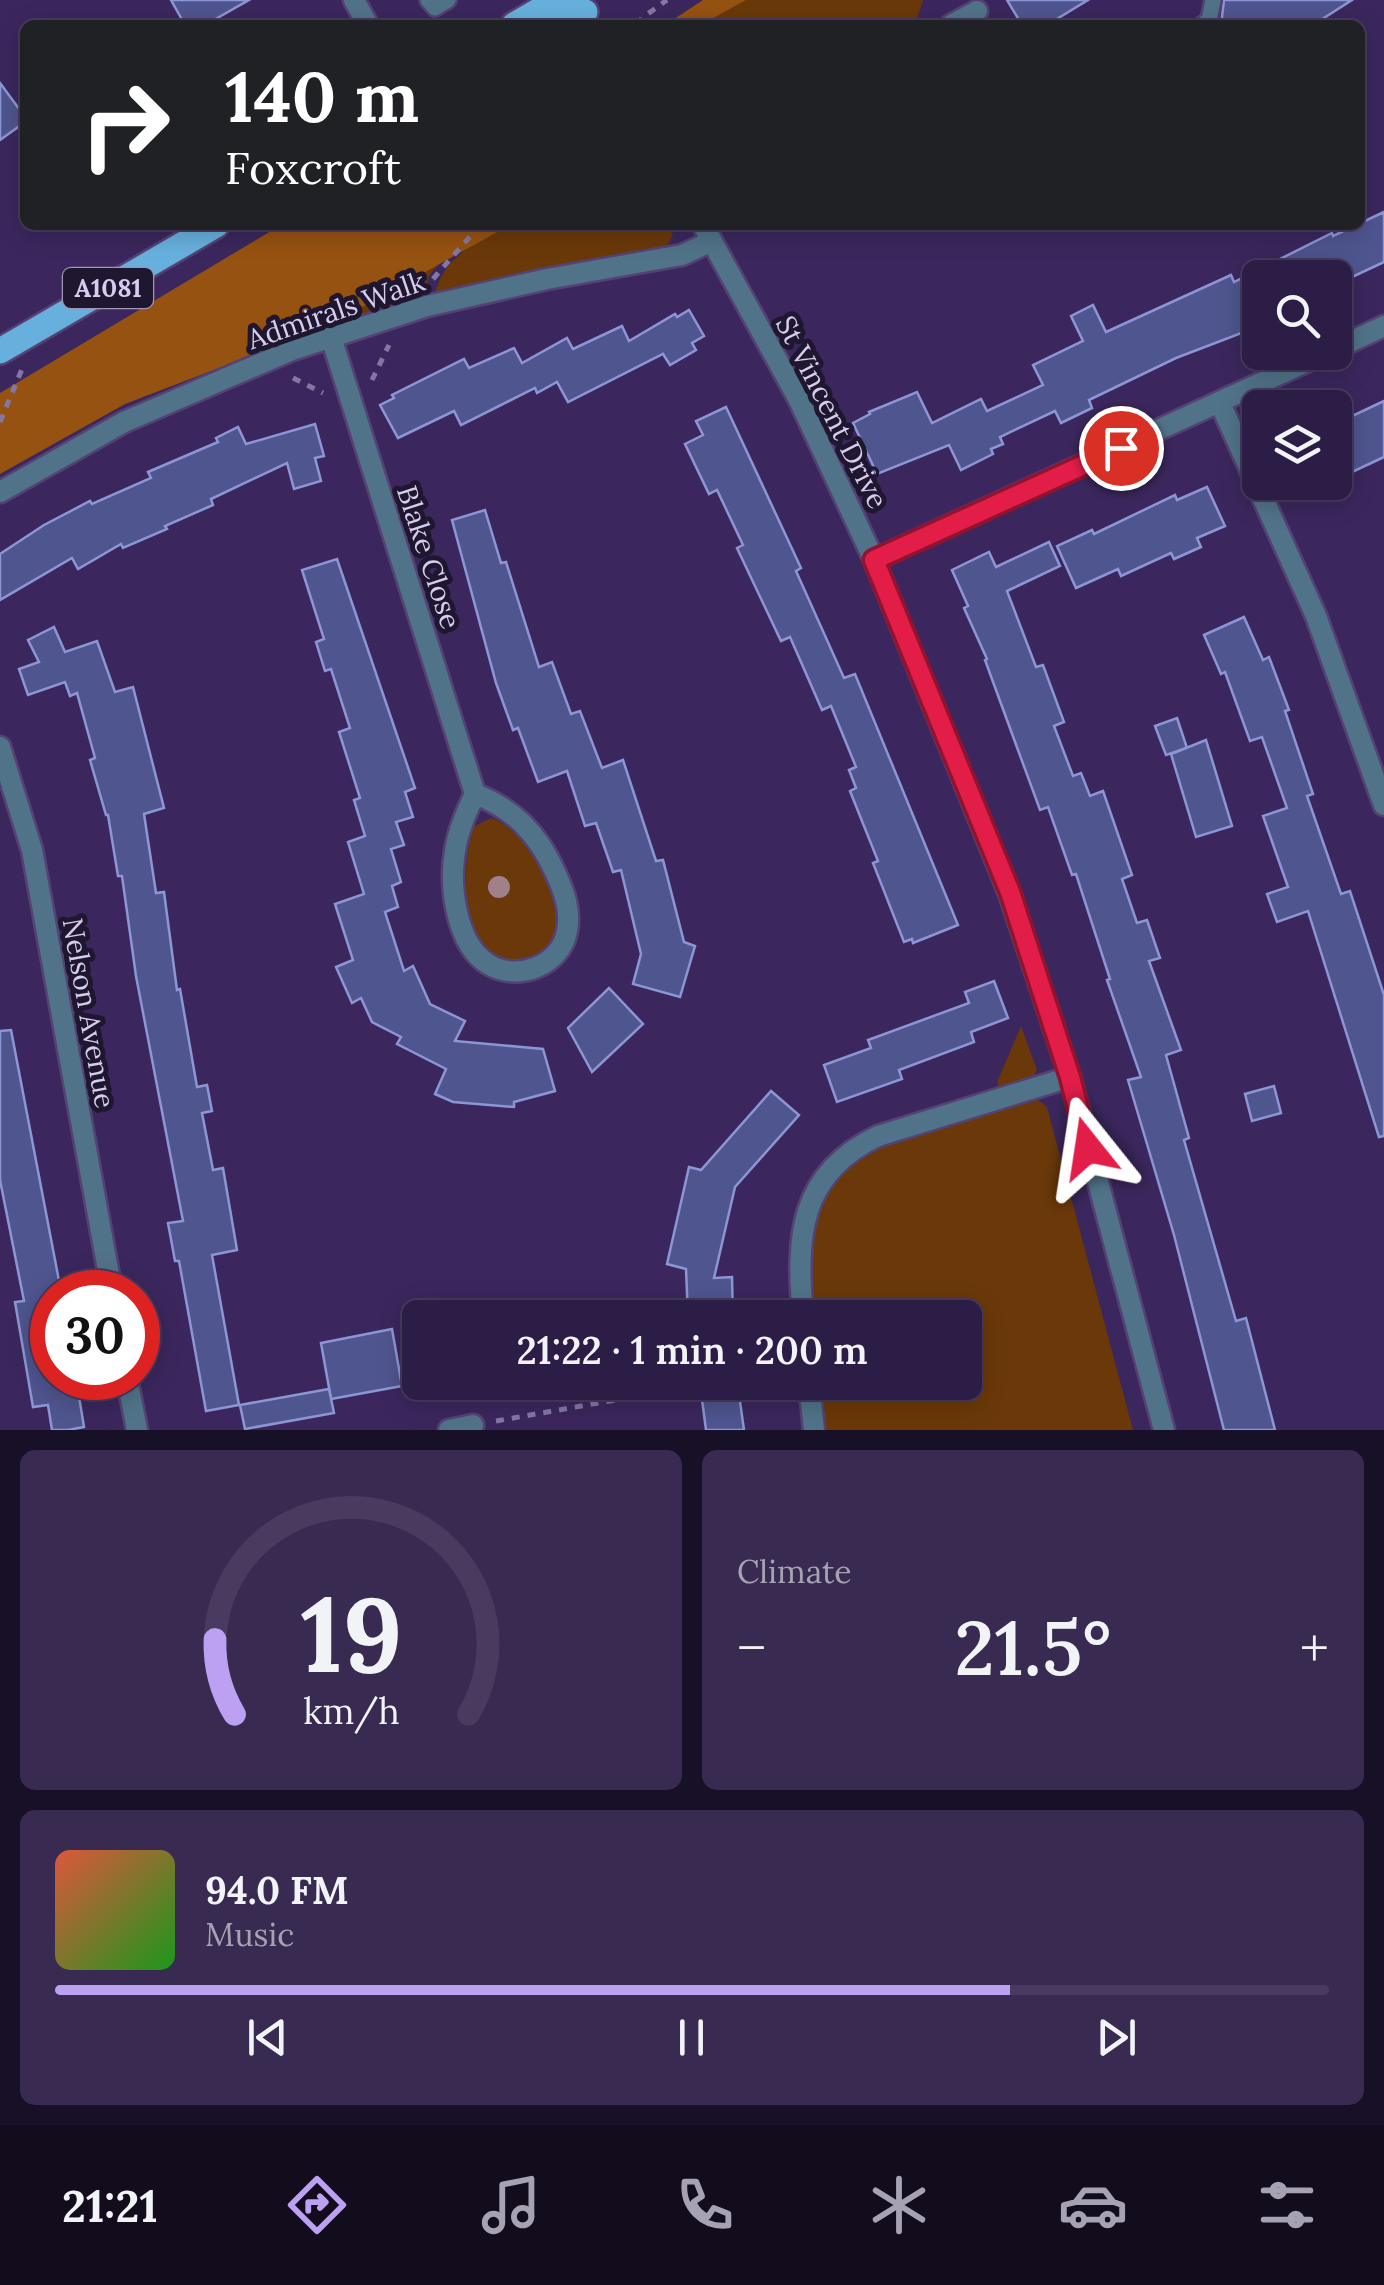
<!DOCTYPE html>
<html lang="en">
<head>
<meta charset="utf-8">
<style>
  :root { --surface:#2c1d46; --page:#382a51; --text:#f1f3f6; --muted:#a6a2b3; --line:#483b5f; --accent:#bca0f2 }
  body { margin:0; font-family:Lora,serif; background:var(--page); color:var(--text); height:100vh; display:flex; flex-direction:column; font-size:38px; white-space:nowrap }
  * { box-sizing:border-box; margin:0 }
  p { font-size:32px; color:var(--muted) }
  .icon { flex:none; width:55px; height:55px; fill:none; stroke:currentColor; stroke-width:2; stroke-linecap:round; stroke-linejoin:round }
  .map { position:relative; height:1430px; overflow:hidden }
  .details { display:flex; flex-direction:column; gap:20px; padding:20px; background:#181026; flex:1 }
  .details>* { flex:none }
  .guide { position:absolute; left:20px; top:20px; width:1345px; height:210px; border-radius:15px; box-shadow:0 5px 25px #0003,0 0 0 2px var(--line); background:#202124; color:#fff; overflow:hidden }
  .buttons { position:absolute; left:1242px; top:260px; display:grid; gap:20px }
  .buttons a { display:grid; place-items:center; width:110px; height:110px; border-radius:15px; background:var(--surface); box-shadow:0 5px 25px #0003,0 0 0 2px var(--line); font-size:50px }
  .speed { position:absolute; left:30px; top:1270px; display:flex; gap:20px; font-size:50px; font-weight:700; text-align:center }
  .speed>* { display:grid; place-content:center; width:130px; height:130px; border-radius:50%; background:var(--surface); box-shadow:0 5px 25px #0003,0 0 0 2px var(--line); line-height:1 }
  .speed .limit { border:15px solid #d22; background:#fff; color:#111 }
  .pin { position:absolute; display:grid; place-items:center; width:85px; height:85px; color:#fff; margin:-42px; border:5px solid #fff; border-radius:50%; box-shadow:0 2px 10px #0007 }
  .me { position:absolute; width:110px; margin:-55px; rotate:345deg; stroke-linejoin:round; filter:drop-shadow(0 0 8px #0008) }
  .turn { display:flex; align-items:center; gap:35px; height:210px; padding:0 40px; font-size:45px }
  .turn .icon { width:130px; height:130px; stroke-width:2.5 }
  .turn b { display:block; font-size:70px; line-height:85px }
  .big { font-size:75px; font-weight:600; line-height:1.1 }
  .details .tile { flex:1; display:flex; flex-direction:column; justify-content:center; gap:15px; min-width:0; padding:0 35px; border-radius:15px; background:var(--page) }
  .details .dial { align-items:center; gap:0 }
  .dial svg { height:260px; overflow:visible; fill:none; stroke:var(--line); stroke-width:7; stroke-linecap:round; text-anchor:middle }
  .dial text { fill:var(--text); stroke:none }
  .song { display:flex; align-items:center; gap:30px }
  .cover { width:120px; height:120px; border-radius:15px; background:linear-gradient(135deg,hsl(10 70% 55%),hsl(120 70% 35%)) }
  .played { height:10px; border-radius:5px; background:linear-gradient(90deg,var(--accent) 75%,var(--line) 75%) }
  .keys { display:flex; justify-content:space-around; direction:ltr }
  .heat { display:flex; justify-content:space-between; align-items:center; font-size:55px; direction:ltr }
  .details .tiles { flex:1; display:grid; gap:20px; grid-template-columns:1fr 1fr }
  .tile:last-child { grid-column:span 2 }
  .trip { position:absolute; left:402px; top:1300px; width:580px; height:100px; border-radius:15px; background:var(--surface); box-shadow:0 5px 25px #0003,0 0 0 2px var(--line); font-weight:600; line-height:100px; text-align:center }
  .tabs { display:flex; height:160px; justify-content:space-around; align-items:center; background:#120c1c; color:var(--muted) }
  .tabs .icon { width:70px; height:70px }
  .tabs .active { color:var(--accent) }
  .tabs b { font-size:45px; color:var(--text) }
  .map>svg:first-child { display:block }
</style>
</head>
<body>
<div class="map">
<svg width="1384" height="1430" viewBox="0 0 1384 1430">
  <rect width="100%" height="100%" fill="#3b275d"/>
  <g fill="#6b3909">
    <polygon points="746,0 923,0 915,25 701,25"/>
    <path d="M510,225H667L673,235L668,244L659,248L528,271L435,293C445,255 477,242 510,225Z"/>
    <polygon points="440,262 429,276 425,295 328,326"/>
    <path d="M491,818C514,826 527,846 540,866C557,894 572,957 521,960C511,961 500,960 492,953C459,928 463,862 473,827Z"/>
    <polygon points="1021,1026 1037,1070 1034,1075 998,1089 998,1080"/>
    <path d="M1038,1100L1047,1107L1133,1430H826L820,1383L965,1382V1318H814C813,1302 809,1287 810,1272C810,1235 821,1191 850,1167C889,1133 987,1115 1038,1100Z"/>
  </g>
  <g fill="#965211">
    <polygon points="703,0 746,0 701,25 665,25"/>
    <polygon points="281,225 510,225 328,326 125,404 0,474 0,393"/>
  </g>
  <g fill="#4f558f" stroke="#8d96d5" stroke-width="2.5">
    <polygon points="171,0 249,0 205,25 185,25"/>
    <polygon points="1007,0 1088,0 1047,25 1022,25"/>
    <polygon points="1224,0 1352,0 1313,25 1221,25"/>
    <polygon points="0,83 25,117 25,122 0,140"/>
    <polygon points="1384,212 1384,262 1335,285 1335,278 1260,278 1260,326 1176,358 1089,400 1092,408 1061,423 1055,411 1000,437 1003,444 991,449 993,454 961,470 949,445 877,474 853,423 870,414 869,412 917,392 932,423 981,399 987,411 1043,385 1033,365 1083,341 1071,316 1093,305 1106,332 1231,275 1234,282 1332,233 1333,236"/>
    <polygon points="689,310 704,336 692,343 696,350 670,365 663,354 568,402 557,382 537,393 535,388 461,425 454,411 398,438 380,405 394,398 392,395 464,359 469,368 514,348 522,363 567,338 573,349 622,326 629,341 675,314 677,317"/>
    <polygon points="1384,401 1384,457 1335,480 1335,424"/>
    <polygon points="726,407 801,568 796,571 844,678 855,674 958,925 913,943 912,939 904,942 873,863 878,861 850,791 856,788 849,770 856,767 831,706 822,710 790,637 781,641 737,548 743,545 717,490 709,494 685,444 703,435 696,421"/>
    <polygon points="315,424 324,456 315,458 321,481 294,489 287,463 211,499 213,505 165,526 167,529 123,548 121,544 78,569 72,558 0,600 0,554 44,525 90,501 92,504 151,478 148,472 218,442 216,438 238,427 246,444"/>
    <polygon points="1207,487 1225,526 1197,538 1201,547 1174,559 1171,553 1121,576 1118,569 1076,588 1057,546 1092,530 1094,534 1175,495 1177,500"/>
    <polygon points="485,510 501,563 506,562 539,667 552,662 571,714 580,711 602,768 623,760 656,861 663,860 684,942 695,946 680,997 633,984 641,954 621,870 613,872 596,823 585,826 567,771 538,782 518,728 513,730 496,683 452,520"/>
    <polygon points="1049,542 1060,566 1007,591 1036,667 1043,665 1064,722 1054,726 1073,776 1081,773 1090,796 1103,791 1132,875 1122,879 1137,923 1147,920 1160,958 1149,961 1181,1050 1166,1055 1189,1138 1184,1140 1236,1321 1246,1318 1275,1430 1224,1430 1174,1235 1128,1080 1141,1077 1107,980 1110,979 1076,874 1072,875 1048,807 1040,810 985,660 987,659 964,608 968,606 952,570 989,552 996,567"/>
    <polygon points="337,559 415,788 405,792 413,817 396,822 404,845 391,849 401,882 392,886 398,907 385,912 404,971 413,966 430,1004 465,1021 455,1041 543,1049 555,1091 514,1102 514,1107 453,1102 435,1094 446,1069 397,1044 401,1037 372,1022 361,998 352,1003 336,967 353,960 335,904 364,894 348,842 365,836 354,800 360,798 339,732 350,728 331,669 325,671 316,642 324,639 302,570"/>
    <polygon points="1244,617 1263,660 1269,657 1289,710 1285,711 1313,794 1307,796 1341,894 1350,891 1384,995 1384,1136 1379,1137 1308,911 1277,922 1267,894 1288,887 1263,816 1287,808 1262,737 1250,741 1225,672 1221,674 1204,635"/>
    <polygon points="54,627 65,652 97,641 115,692 133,687 164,808 144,814 156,893 164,892 177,990 180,989 197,1087 207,1085 212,1111 202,1113 213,1170 223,1168 237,1250 212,1255 239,1405 206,1411 179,1261 175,1261 168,1223 183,1221 136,976 122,876 118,876 108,815 106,815 90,760 95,758 77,693 70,696 65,682 28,695 19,669 39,662 28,640"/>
    <polygon points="1177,718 1187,748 1166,755 1155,726"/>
    <polygon points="1206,740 1232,826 1196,837 1171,754"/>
    <polygon points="994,981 1008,1018 971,1032 974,1042 899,1070 902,1079 837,1102 824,1065 871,1048 868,1040 969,1003 965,992"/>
    <polygon points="609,988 643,1024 592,1072 568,1028"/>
    <polygon points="11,1030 60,1286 52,1288 52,1378 76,1378 84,1427 68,1430 52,1430 48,1405 33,1407 15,1302 24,1301 0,1180 0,1031"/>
    <polygon points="1274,1086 1281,1113 1252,1121 1245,1094"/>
    <polygon points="771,1091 799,1115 735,1187 714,1278 732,1277 733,1318 688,1318 686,1269 667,1264 689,1167 701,1170"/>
    <polygon points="392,1329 402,1386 331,1399 321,1343"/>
    <polygon points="738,1387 744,1430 706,1430 701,1392"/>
    <polygon points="329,1389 334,1413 245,1429 240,1405"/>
  </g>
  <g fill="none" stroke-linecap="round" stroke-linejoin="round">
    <g stroke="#544274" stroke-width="20">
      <g id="service">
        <polyline points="428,0 435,8 448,0"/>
        <polyline points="1202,25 1209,20 1213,0"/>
      </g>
    </g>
    <g stroke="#544274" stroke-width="25">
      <g id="minor">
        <polyline points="951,25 977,11"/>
        <polyline points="703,225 799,400 874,560 1009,893 1070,1077 1164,1430"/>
        <path d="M331,337L475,794C514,809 538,834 555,872C564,891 571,910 567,931C561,966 517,982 488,964C456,944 449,886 455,851C458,831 466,812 475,794"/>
        <polyline points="1335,349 1384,326"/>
        <polyline points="1220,403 1316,616 1384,805"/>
        <polyline points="0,492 124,422 292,350 427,306 547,279 682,255 712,241"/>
        <polyline points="874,560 1328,352"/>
        <polyline points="0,747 32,850 112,1292"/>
        <path d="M803,1318C796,1238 798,1174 878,1136L1070,1077"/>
        <polyline points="127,1378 137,1430"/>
        <polyline points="809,1382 814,1430"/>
        <polyline points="449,1430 473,1425"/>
      </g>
    </g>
    <g stroke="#544274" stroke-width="25">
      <polyline id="tertiary" points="354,0 368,25"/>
    </g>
    <g stroke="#544274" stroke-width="30">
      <g id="primary">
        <polyline points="514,25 538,11 585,12"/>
        <polyline points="0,351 216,225"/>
      </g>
    </g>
    <g stroke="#8577a3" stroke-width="5" stroke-dasharray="8 8" stroke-linecap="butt">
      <polyline points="638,25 642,18 667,0"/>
      <polyline points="433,279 480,225"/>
      <polyline points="293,378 323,393"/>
      <polyline points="372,380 389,345"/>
      <polyline points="0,422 22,369"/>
      <polyline points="496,1421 718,1382"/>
    </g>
    <use href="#service" stroke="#517389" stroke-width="15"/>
    <use href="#minor" stroke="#517389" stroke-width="20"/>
    <use href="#tertiary" stroke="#517389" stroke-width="20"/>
    <use href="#primary" stroke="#67b0dd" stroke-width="25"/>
  </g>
  <circle fill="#a0818a" cx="499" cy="887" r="11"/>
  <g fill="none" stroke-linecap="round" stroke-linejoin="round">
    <g stroke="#92132f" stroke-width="25">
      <polyline id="route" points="1088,1148 1070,1077 1010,892 874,560 1121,448"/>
    </g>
    <use href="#route" stroke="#e11d48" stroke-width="18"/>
  </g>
  <g text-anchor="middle" stroke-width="10" stroke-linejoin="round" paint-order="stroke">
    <rect fill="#1f172f" stroke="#9f96b5" stroke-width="2.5" x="63" y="268" width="90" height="40" rx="8"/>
    <g font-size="25" font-weight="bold" fill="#d6cdee">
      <text x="108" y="297">A1081</text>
    </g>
    <g font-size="28" fill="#d6cdee" stroke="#1f172f">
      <text transform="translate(336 310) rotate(-19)" y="10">Admirals Walk</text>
      <text transform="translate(832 412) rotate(63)" y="10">St Vincent Drive</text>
      <text transform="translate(429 557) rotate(72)" y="10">Blake Close</text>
      <text transform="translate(89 1013) rotate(80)" y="10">Nelson Avenue</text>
    </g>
  </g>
</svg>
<div class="buttons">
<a><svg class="icon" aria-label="search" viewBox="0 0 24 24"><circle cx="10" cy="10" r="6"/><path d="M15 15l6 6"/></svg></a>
<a><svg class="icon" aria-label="layers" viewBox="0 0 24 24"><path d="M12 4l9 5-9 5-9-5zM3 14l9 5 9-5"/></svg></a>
</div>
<div class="speed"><div class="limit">30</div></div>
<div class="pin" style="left:1121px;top:448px;background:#d93025"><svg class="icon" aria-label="arrive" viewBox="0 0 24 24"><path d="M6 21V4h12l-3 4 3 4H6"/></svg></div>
<svg class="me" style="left:1088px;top:1148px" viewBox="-20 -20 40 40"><path d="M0-17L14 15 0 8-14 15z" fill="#e11d48" stroke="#fff" stroke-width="4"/></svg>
<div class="trip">21:22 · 1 min · 200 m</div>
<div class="guide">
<div class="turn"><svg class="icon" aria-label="right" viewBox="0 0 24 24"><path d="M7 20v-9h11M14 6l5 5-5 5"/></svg><div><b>140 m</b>Foxcroft</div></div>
</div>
</div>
<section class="details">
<div class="tiles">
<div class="tile dial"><svg viewBox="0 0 100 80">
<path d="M14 69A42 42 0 1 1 86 69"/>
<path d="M14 69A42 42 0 0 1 8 46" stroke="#bca0f2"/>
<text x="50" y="56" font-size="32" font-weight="700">19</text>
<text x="50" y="72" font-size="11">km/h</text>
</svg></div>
<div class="tile"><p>Climate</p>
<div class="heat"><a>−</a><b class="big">21.5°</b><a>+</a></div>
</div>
<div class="tile">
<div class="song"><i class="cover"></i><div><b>94.0 FM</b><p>Music</p></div></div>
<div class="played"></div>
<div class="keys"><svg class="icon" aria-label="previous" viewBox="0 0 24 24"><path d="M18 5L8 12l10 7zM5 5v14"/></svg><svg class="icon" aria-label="pause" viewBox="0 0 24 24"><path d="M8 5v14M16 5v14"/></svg><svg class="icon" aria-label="next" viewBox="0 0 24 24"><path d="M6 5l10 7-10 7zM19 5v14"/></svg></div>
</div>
</div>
</section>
<nav class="tabs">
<b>21:21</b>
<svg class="icon active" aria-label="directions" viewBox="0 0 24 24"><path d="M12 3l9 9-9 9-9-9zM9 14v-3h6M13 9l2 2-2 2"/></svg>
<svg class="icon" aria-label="music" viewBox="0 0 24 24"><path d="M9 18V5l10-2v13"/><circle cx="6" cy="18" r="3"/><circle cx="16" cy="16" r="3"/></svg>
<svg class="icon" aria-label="phone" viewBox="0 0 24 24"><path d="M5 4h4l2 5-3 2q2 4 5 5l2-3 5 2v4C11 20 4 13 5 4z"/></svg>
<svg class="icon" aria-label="climate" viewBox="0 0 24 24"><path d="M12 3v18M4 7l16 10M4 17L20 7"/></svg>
<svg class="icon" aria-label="car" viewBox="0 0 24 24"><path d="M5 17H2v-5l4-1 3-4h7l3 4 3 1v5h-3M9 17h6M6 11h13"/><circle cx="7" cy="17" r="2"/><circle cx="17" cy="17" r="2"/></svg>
<svg class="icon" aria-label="filters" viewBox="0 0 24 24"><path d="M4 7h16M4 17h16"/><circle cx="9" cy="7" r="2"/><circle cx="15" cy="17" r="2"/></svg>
</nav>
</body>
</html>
